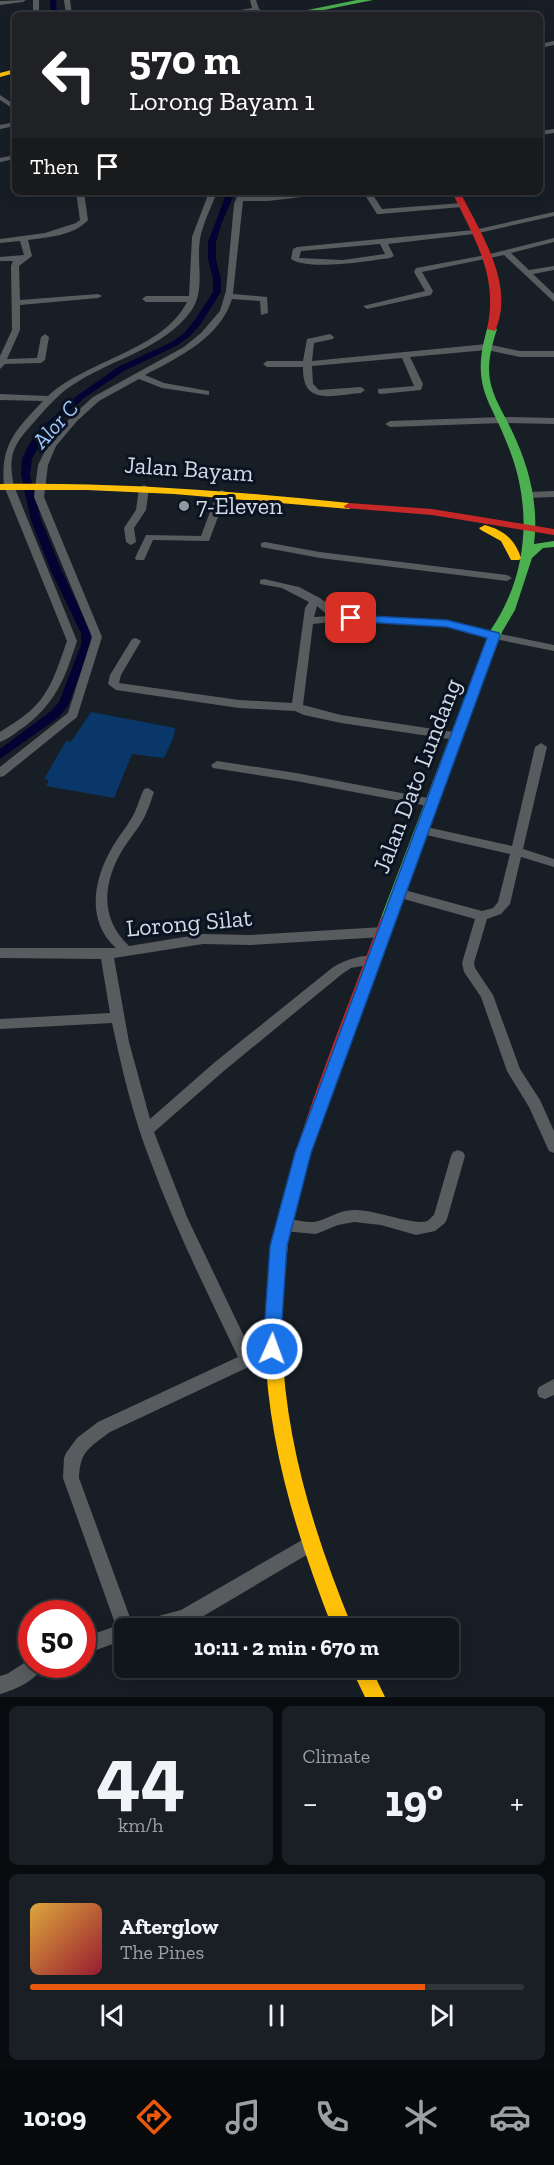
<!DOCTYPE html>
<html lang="en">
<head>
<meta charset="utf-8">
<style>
  :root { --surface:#11161c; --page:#1a1f25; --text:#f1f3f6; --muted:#9c9fa3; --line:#30353b; --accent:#ea580c }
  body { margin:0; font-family:"Zilla Slab",serif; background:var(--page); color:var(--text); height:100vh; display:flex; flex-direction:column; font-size:22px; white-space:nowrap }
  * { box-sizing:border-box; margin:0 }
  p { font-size:20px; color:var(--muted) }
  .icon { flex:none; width:33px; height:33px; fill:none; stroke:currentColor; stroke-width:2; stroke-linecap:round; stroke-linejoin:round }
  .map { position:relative; height:1697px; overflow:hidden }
  .side { display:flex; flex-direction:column; gap:9px; padding:9px; background:#090c0f; flex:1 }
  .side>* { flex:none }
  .guide { position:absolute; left:12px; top:12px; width:531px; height:183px; border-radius:9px; box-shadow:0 3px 15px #0003,0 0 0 2px var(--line); background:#202124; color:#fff; overflow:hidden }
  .speed { position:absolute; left:18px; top:1600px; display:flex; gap:12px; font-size:30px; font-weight:700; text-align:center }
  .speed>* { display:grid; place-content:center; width:78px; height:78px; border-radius:50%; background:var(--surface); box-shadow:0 3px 15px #0003,0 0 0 2px var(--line); line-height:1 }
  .speed .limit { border:9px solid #d22; background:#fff; color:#111 }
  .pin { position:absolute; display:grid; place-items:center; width:51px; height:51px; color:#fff; margin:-26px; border-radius:12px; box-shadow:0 3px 9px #0006 }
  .me { position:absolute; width:66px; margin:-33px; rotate:2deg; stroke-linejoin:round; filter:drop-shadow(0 0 4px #0008) }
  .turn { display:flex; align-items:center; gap:21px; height:126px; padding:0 18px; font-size:27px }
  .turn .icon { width:78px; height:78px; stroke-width:2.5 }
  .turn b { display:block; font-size:42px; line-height:51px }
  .then { display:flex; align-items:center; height:57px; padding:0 18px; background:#0003; gap:12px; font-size:22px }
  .big { font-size:45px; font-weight:700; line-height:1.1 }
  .side .widget { flex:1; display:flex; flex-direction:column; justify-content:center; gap:9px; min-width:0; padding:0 21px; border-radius:9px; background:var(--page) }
  .side .dial { align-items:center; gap:0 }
  .dial b { font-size:78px; line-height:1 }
  .song { display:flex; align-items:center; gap:18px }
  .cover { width:72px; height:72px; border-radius:9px; background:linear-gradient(135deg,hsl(40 70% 55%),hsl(350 70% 35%)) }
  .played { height:6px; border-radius:3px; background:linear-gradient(90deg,var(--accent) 80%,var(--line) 80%) }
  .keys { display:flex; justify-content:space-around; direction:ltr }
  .heat { display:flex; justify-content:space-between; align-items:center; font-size:33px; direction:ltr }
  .side .tiles { flex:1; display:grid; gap:9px; grid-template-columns:1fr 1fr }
  .widget:last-child { grid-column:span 2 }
  .trip { position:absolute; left:114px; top:1618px; width:345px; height:60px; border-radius:9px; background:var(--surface); box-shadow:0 3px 15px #0003,0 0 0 2px var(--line); font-weight:700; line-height:60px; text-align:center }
  .tab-bar { display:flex; height:96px; justify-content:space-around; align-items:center; background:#07090b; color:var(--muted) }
  .tab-bar .icon { width:42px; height:42px }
  .tab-bar .selected { color:var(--accent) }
  .tab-bar b { font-size:27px; color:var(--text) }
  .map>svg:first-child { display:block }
</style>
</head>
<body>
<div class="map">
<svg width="554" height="1697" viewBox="0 0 554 1697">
  <rect width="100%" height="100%" fill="#171e25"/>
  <polygon fill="#0a376a" points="91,712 175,728 174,736 164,758 132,754 114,798 46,786 49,780 44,779 66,741 71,742"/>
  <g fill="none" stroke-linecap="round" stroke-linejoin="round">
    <g fill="#020333" fill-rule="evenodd">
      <polygon points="50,0 56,0 57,15 51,15"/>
      <polygon points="227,192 235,192 221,225 216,242 216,259 221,279 221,292 200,325 190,336 178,345 124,371 84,398 45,435 32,459 30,475 41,520 62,571 91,633 91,645 68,706 59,717 0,759 0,749 51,711 59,702 81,645 81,633 51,571 31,520 21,475 22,459 28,446 38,431 78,395 118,367 172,342 184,333 194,321 213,292 213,279 208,259 208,242"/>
    </g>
    <g fill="#595c5f" fill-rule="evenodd">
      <polygon points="26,0 23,2 0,5 0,1"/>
      <rect x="33" y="0" width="6" height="15"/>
      <polygon points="64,0 70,0 72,15 66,15"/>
      <polygon points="250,0 256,0 259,9 272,15 263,15 255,12 235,12 234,11 252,8"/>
      <polygon points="488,10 496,15 474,15 475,14"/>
      <polygon points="554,41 554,45 540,48 540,44"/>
      <polygon points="0,95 15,105 15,110 0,100"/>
      <polygon points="15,122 15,126 0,129 0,125"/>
      <polygon points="554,129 554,133 540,135 540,131"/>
      <polygon points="15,155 15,159 0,162 0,158"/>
      <path d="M76,192H84L88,220C74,236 48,237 28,240L32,256L19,266L20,300L98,294L102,296L98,298L20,305V330L7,359L37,358L41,337L45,334L49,337L45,360L41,363L5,364L0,369V356L12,330L11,266L13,261H0V257L24,255L20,241L0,243V239L45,233L76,223L80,220Z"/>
      <path d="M209,192H217C211,208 203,223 200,239C196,263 206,290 191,311C164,348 116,358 79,381C61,391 48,406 35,421C14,444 7,454 14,486L77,641C65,678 56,703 24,727C16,732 9,739 0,742V732C10,725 21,719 30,711C51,693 58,666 67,641L4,486C0,444 16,430 43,401L0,400V394L48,396C87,360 163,350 187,302H146L142,299L146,296H189L192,237Z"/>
      <path d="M239,192H247L245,197L332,192L328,194L268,201H243L233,294L267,297L268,313L261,315L260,301L232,299C220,338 179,357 145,375L164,383L209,391V395L162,388L139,379L99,401L77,421L56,446L48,465L44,497L102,637L77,717L4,776L0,777V767L68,713L92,637L34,497L38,465L49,443L71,417L93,397L184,347L201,333L220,311L226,291L234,204Z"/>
      <polygon points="363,192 371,192 382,209 462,203 466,205 462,207 380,214 377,214"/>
      <path d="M554,212V216L474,234L388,244L394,256L390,258C368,261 309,271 291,259L293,249L297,247L474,230ZM380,244L385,254L343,260L299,258L301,251Z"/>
      <polygon points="554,238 554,242 511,253 529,270 554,266 554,270 533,274 554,294 554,302 504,255 422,272 433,291 431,295 367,309 363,306 425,291 414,272 416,268 486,255"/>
      <path d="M330,334L334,337L333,339L314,343L312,361L487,344L520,351H554V357H520L487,350L410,357L423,384L421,390L381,394L378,393V389L414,386L402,358L312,366L313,384L319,390L361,387L365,390L361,393C333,395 302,407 303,367H267L263,364L267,361H303L307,339Z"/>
      <polygon points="502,417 554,418 554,424 502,423 390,427 385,424 390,421"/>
      <polygon points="144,485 149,488 146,510 134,528 136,542 131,545 126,542 124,528 136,510 139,488"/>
      <polygon points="222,490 227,493 209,541 153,540 144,560 136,560 135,558 146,535 201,536 217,493"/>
      <polygon points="554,491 554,497 527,498 522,495 527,492"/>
      <polygon points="265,542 320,552 507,575 512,578 507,581 320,558 261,547 261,543"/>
      <path d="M264,579L299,587L320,598L342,615L447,620L472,628L554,645V651L470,634L446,626L339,621L313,624L303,705L341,715L460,733L462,736L456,740L341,723L304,715L295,711L239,708L116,690L108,684L110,675L132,639L136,638L141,641L121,675L119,683L239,700L292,703L305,608L309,602L282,588L260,584V580ZM317,606L318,607L329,616L314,617Z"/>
      <polygon points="541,743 547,747 523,849 554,859 554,867 521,857 510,904 501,914 487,919 474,963 475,968 493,995 520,1069 540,1100 554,1131 554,1153 549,1151 529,1107 507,1071 481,997 464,972 462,963 475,919 393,896 391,893 393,890 397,888 482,911 493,908 498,902 510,854 422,834 416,830 422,826 512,846 535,747"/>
      <polygon points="217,761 296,773 433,799 439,803 433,807 296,781 213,768 211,765"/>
      <path d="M148,788L154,792C151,801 148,810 144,818C138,829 130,838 123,849C103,882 99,918 129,946L203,934L250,935L383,927L387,929L389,932L387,935L383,937L250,945L203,944L114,958L129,1042L150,1119L215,1062L332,968C345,960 363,953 379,957L380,960L379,963L351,968L342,974L225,1070L154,1132L187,1217L251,1351L271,1342L276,1344L279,1349L276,1354L110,1432C89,1448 80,1451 79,1478L132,1623L181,1610L309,1536L315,1538L317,1544L315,1550L190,1624L174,1629H124V1640L82,1655V1638L116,1626L63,1478L64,1458L66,1453L77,1438L98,1422L238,1357C207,1292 175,1228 150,1160C133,1116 122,1070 112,1023L0,1029V1019L110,1013L101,959L0,958V948H116C85,920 94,878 113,846C118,837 126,828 131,819C137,810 139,799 144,789Z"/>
      <path d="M458,1150L463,1152L465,1156L447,1219L445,1223L435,1231L416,1235L381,1225L354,1222L338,1225L316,1234L283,1231L278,1229L276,1225L278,1221C290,1216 302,1223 314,1222C327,1220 338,1210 354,1210C372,1209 416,1226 427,1221C429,1220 431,1217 434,1215L451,1156L453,1152Z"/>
      <polygon points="554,1379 554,1395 545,1399 539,1397 537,1392 539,1387"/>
      <path d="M32,1658V1665H44C37,1680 15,1690 0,1694V1676L7,1674Z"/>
    </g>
    <g fill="#4caf50" fill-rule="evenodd">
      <polygon points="357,0 373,0 299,15 283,15"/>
      <path d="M492,326L497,329C492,345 487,362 490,380C493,398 504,414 512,431C529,466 539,505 534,544L554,541V547L543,548L532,558L515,610L502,632L394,920L392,924H382L380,920L490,631C527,578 533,511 510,451C491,398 470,390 487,329Z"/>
    </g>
    <g fill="#ffc107" fill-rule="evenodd">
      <polygon points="15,69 15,73 0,77 0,73"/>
      <path d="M0,484C117,482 233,491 349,503L354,506L349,509L174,494L87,490H0Z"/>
      <path d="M485,525C503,530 515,539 521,558L519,560H511L501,541L481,530L479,528Z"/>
      <path d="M280,1235L286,1237L288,1242C285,1275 281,1309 282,1342C285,1442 315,1537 353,1629H333C297,1537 267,1442 265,1342C264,1308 268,1275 272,1242L274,1237Z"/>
      <polygon points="351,1668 371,1668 385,1697 365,1697"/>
    </g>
    <g fill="#c62828" fill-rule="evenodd">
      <path d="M452,192H460C480,232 516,285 495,331L487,329C499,276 474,238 452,192Z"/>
      <polygon points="349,503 432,509 554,529 554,535 432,515 345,508 344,506"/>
      <path d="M387,915L392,916L394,920C356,1026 311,1131 288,1242L286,1247L280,1249L274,1247L272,1242C296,1131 341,1026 380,920L382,916Z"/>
    </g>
  </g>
  <polygon fill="#1a73e8" stroke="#114b97" stroke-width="1.5" points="351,615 447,620 499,633 500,636 311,1153 287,1246 280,1349 278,1355 272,1357 265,1355 263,1349 270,1246 295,1153 487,638 447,627 347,621 347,616"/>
  <circle fill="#9198a1" stroke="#091321" stroke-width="2" cx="184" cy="506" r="6"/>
  <g text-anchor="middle" stroke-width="6" stroke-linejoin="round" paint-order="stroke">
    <g font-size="22" font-style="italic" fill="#a3caff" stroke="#091321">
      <text transform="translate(55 424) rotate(-48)" y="8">Alor C</text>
    </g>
    <g font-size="24" fill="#d2dae4" stroke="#091321">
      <text transform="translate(189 469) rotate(4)" y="8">Jalan Bayam</text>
      <text transform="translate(417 776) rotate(-69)" y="8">Jalan Dato Lundang</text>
      <text transform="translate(189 923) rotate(-5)" y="8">Lorong Silat</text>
    </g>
    <g font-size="24" fill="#d2dae4" stroke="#091321" text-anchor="start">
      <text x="196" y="514">7-Eleven</text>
    </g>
  </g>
</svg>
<div class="speed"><div class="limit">50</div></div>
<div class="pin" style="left:351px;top:618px;background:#d93025"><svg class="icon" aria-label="arrive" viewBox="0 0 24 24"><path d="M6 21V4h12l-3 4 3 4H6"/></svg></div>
<svg class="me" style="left:272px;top:1349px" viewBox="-20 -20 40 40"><circle r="17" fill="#1a73e8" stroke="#fff" stroke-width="3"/><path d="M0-11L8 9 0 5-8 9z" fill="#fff"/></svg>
<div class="trip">10:11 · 2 min · 670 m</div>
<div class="guide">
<div class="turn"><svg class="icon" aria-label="left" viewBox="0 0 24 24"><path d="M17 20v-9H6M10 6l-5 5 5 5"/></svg><div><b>570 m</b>Lorong Bayam 1</div></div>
<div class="then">Then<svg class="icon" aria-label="arrive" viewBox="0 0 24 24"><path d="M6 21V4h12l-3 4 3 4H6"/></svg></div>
</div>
</div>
<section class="side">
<div class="tiles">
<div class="widget dial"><b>44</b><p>km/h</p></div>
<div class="widget"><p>Climate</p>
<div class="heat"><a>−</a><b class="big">19°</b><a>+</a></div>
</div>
<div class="widget">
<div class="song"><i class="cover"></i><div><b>Afterglow</b><p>The Pines</p></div></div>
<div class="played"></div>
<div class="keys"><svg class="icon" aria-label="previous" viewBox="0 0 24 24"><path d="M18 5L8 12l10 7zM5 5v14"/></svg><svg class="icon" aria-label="pause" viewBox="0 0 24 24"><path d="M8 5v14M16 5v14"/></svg><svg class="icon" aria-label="next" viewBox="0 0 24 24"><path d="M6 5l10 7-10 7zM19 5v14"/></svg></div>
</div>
</div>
</section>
<nav class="tab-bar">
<b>10:09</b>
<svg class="icon selected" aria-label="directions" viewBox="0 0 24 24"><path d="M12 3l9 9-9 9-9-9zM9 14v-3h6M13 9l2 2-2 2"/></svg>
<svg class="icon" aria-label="music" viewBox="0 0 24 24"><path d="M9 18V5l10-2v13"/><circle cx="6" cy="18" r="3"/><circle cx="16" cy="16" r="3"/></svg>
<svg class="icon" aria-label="phone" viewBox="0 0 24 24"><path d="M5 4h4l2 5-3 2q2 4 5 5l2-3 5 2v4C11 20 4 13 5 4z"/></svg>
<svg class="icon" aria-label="climate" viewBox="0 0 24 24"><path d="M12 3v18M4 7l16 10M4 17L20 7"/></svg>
<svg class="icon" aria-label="car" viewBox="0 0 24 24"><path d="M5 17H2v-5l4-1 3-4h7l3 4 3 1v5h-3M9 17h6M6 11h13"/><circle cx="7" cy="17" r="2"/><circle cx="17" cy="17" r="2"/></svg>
</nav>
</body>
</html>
